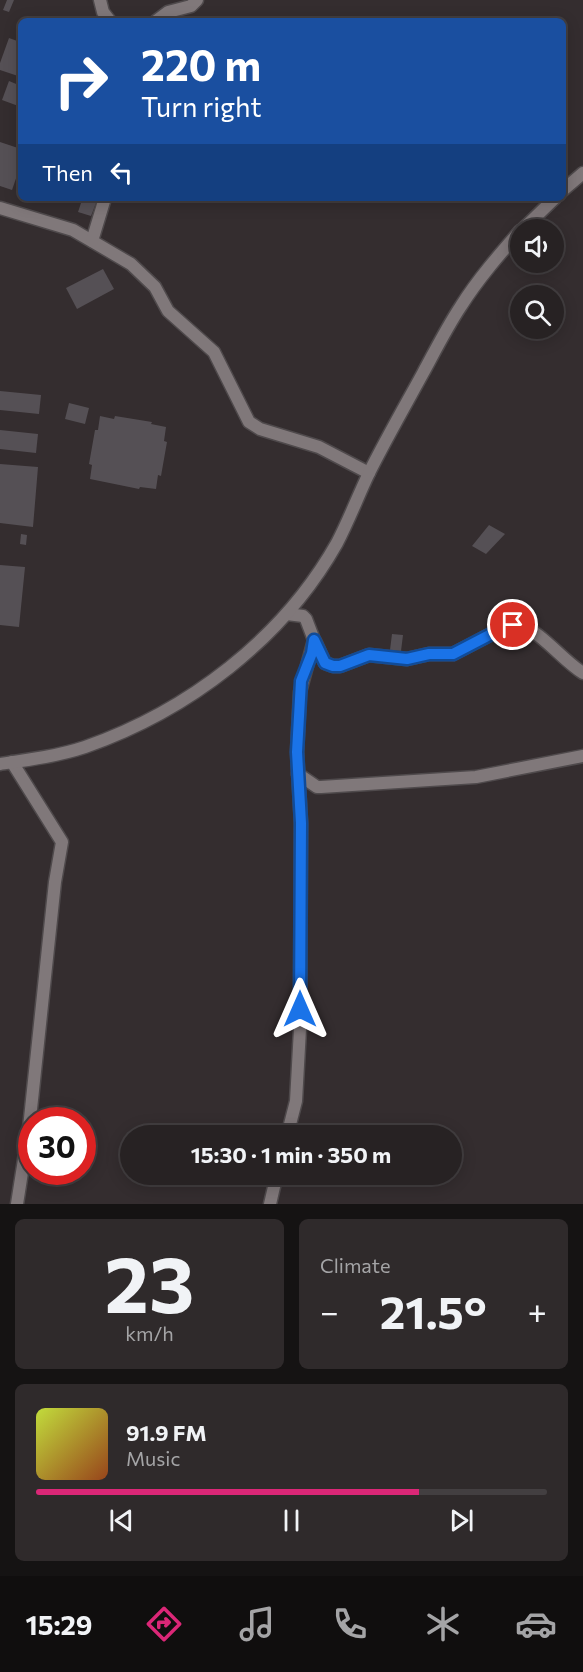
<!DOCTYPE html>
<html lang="en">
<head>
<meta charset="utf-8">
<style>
  :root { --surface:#272223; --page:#2f2a2b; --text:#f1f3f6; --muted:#a4a4a6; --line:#433f41; --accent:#db2777 }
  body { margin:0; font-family:Commissioner,sans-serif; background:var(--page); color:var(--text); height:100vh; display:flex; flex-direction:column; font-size:22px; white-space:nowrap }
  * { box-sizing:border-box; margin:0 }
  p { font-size:20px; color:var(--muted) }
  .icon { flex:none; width:33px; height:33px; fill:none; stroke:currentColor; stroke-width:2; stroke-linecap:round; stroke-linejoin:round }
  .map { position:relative; height:1204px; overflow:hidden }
  .side { display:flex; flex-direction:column; gap:15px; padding:15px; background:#151313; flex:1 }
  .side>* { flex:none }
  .top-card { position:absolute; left:18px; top:18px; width:548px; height:183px; border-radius:9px; box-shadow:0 3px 15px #0003,0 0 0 2px var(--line); background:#1a4fa0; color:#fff; overflow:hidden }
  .tools { position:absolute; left:510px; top:219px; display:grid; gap:12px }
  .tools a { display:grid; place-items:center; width:54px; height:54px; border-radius:50%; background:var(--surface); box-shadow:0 3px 15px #0003,0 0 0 2px var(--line); font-size:30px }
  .speed { position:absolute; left:18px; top:1107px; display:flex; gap:12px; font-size:30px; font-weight:700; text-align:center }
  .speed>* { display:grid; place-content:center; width:78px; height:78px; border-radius:50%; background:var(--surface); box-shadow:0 3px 15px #0003,0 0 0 2px var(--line); line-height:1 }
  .speed .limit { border:9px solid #d22; background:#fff; color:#111 }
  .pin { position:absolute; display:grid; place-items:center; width:51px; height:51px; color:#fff; margin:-26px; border:3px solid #fff; border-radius:50%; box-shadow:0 2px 6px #0007 }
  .me { position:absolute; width:66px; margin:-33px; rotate:0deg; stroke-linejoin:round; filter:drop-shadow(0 0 4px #0008) }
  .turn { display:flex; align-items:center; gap:21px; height:126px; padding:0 24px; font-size:27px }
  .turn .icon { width:78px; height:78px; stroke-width:2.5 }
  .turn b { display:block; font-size:42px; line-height:51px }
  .then { display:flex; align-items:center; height:57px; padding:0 24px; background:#0003; gap:12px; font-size:22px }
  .big { font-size:45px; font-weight:700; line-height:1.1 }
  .side .card { flex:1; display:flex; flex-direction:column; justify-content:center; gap:9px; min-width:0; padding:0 21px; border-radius:9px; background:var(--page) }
  .side .dial { align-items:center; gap:0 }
  .dial b { font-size:78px; line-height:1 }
  .song { display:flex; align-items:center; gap:18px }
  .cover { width:72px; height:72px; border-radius:9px; background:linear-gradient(135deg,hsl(70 70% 55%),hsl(20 70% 35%)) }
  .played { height:6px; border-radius:3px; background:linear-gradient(90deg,var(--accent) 75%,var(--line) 75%) }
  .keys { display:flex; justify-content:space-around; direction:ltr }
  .heat { display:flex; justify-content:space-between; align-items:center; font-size:33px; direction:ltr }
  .side .tiles { flex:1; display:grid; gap:15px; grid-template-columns:1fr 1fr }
  .card:last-child { grid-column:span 2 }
  .trip { position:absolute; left:120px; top:1125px; width:342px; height:60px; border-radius:30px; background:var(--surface); box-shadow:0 3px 15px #0003,0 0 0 2px var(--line); font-weight:700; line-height:60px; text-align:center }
  .tab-bar { display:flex; height:96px; justify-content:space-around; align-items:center; background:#100e0e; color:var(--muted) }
  .tab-bar .icon { width:42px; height:42px }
  .tab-bar .selected { color:var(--accent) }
  .tab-bar b { font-size:27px; color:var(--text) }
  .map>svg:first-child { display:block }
</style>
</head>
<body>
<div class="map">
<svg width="583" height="1204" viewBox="0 0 583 1204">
  <rect width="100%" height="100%" fill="#342d2f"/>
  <g fill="#555055">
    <polygon points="7,0 14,0 9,12 3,10"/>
    <polygon points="9,38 20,42 17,50 21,52 21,77 0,70 0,63"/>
    <polygon points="9,81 21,86 21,107 2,100"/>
    <polygon points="0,142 21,149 21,164 12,190 0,186"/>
    <polygon points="88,198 98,198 91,216 78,212 82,200 86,201"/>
    <polygon points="103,269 114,289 77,309 66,288"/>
    <polygon points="0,391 41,395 39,414 0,410"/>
    <polygon points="69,403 89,408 85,424 65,419"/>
    <polygon points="100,416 114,419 115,416 152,422 151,424 166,427 164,441 167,442 161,476 158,475 156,489 140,487 139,489 90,479 92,465 89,464 95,430 98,430"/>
    <polygon points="0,430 38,434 36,453 0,449"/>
    <polygon points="0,464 38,467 33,527 0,523"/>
    <polygon points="489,525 505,534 486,554 472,546"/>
    <polygon points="21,534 27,535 26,545 20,544"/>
    <polygon points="0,565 25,567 19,627 0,625"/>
    <polygon points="392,634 403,635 401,651 390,650"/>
  </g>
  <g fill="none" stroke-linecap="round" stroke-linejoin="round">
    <g stroke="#4f4a4c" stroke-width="15">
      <g id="minor">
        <polyline points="100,0 103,12 110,21"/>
        <polyline points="156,21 168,12 191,6 197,0"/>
        <polyline points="562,191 583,173"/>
        <polyline points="0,208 73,230 131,264 155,287 168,311 214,352 249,422 260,429 319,447 369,473"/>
        <polyline points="522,230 555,198"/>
        <polyline points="92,241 105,198"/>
        <polyline points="287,614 303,616 306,619 314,640 300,692 297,752 301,823 300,1029 296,1101 287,1136"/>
        <path d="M315,641L325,663L333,666H340L369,655L407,659L429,654H453L499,630L518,624C541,631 562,660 583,673"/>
        <polyline points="12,762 62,842 55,882 29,1128 17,1204"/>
        <path d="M0,764C28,760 58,756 85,747C188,711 283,639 337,543C349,520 358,496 369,473C386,439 405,406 423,373C435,351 447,327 461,306C478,279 499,255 520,231"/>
        <polyline points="298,774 317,787 321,787 476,777 583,756"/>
        <polyline points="270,1204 277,1174"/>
      </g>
    </g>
    <use href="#minor" stroke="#80787a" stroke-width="12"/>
  </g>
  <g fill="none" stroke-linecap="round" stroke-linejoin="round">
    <g stroke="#114b97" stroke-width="15">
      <polyline id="route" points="300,1009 301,823 297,752 301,681 312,653 314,640 325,663 333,666 340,666 369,655 407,659 429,654 453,654 499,630 513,625"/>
    </g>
    <use href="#route" stroke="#1a73e8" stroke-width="10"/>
  </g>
</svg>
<div class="tools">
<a><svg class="icon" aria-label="sound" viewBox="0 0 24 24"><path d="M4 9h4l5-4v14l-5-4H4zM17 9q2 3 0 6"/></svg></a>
<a><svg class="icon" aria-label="search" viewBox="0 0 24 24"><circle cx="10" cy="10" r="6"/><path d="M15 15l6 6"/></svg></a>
</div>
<div class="speed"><div class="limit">30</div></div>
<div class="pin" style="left:513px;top:625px;background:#d93025"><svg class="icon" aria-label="arrive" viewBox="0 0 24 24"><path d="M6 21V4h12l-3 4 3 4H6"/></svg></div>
<svg class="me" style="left:300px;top:1009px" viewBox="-20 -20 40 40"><path d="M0-17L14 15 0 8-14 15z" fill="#1a73e8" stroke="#fff" stroke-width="4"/></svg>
<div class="trip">15:30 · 1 min · 350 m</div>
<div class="top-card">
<div class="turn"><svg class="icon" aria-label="right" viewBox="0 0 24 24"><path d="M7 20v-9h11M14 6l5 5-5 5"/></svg><div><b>220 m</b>Turn right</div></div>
<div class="then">Then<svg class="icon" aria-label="left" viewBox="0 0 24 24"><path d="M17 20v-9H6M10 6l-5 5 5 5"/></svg></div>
</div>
</div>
<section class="side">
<div class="tiles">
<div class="card dial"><b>23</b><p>km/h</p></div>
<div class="card"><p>Climate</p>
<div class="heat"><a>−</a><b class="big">21.5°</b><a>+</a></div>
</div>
<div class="card">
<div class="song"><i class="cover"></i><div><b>91.9 FM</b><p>Music</p></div></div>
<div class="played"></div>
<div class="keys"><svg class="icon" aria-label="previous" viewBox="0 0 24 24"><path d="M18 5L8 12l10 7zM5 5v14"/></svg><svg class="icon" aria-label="pause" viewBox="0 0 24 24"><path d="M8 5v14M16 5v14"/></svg><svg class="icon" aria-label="next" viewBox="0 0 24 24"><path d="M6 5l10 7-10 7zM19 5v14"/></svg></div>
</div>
</div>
</section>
<nav class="tab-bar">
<b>15:29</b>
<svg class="icon selected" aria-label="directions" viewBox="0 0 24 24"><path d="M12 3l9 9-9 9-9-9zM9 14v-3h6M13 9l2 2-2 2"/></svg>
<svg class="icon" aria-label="music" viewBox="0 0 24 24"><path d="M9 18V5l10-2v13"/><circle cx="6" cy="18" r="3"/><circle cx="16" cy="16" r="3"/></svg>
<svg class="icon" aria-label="phone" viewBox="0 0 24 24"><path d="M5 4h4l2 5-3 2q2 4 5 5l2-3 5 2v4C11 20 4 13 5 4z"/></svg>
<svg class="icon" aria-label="climate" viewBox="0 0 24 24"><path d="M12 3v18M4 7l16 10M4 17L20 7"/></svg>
<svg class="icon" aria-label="car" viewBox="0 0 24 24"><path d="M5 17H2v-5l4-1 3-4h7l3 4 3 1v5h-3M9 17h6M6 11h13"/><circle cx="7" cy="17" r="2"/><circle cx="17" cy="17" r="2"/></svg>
</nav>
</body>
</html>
